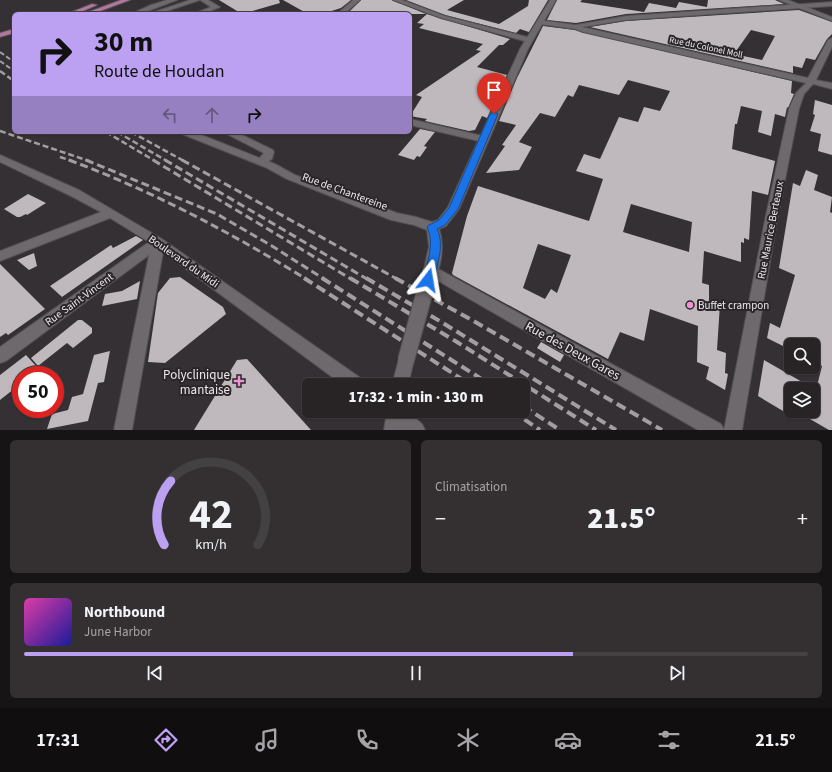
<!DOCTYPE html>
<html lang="fr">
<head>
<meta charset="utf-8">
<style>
  :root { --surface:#282426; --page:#343032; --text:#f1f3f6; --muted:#a5a4a7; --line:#444143; --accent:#bca0f2 }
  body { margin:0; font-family:"Source Sans 3",sans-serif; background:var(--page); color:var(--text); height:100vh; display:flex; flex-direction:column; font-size:15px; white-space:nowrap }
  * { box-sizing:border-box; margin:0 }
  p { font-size:13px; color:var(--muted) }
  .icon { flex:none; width:22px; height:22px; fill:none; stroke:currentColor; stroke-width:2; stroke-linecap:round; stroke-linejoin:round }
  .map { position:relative; height:430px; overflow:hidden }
  .panel { display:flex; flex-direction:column; gap:10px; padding:10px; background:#161415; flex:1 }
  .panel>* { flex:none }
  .banner { position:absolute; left:12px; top:12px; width:400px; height:122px; border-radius:6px; box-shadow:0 1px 3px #0004,0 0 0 1px var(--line); background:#bca0f2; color:#111; overflow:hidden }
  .fabs { position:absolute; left:784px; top:338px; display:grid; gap:8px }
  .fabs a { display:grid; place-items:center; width:36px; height:36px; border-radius:6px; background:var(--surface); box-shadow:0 1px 3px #0004,0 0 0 1px var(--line); font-size:20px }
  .speed { position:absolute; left:12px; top:366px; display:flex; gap:8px; font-size:20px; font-weight:700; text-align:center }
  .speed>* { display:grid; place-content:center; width:52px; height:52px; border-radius:50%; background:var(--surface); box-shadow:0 1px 3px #0004,0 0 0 1px var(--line); line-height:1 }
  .speed .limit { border:6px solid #d22; background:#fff; color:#111 }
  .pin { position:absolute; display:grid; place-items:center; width:34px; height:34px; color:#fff; margin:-41px -17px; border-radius:50% 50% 50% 0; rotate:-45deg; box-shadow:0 0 4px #0007 }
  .pin .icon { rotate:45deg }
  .me { position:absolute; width:44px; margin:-22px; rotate:14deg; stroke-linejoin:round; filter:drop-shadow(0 0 3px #0008) }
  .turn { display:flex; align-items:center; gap:14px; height:84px; padding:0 16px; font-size:18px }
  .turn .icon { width:52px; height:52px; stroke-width:2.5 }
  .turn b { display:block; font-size:28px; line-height:34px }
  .lanes { display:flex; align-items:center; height:38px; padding:0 16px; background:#0003; justify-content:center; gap:20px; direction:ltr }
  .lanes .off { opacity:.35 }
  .big { font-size:30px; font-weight:800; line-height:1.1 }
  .panel .widget { flex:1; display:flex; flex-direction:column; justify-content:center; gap:6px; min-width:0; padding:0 14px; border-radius:6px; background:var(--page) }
  .panel .dial { align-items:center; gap:0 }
  .dial svg { height:104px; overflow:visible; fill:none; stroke:var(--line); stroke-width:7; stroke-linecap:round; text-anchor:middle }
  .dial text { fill:var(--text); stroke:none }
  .song { display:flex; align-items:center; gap:12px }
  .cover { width:48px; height:48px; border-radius:6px; background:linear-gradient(135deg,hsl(320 70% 55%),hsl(240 70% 35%)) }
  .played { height:4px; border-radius:2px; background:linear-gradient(90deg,var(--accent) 70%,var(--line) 70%) }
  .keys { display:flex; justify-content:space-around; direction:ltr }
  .heat { display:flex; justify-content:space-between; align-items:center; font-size:22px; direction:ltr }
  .panel .tiles { flex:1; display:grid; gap:10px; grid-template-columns:1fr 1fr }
  .widget:last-child { grid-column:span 2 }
  .trip { position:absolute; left:302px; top:378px; width:228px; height:40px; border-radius:6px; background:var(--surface); box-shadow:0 1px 3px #0004,0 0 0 1px var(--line); font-weight:800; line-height:40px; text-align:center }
  .tab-bar { display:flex; height:64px; justify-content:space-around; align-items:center; background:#100e0f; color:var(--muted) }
  .tab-bar .icon { width:28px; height:28px }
  .tab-bar .on { color:var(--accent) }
  .tab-bar b { font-size:18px; color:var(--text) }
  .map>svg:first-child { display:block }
</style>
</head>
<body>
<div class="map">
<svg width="832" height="430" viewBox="0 0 832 430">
  <rect width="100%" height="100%" fill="#353033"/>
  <g fill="#bfb9bd" fill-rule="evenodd">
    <polygon points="219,0 279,0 280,3 242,14"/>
    <polygon points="283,0 351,0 341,8 322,14 308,14"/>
    <polygon points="361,0 392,0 426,14 365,14 350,11"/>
    <polygon points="406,0 464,0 447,10 499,24 528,6 529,0 548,0 529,32 520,29 516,33 445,15"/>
    <polygon points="557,0 582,0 580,2 644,12 649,3 676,8 679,2 707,7 708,0 775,0 784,4 626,14 576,23 547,20"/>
    <path d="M799,10L832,22V34L827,39L815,60L806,58L802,68L793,66V73L590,27L626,21ZM751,30L775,36L762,60L734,54Z"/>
    <polygon points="427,14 510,39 503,45 499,45 477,67 507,75 487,118 482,116 475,130 469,131 425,121 427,119 410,116 422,97 416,95 481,51 476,50 483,44 419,28 424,24 417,23"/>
    <path d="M543,26L575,30L792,81L791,93L794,94L788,108L787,107L785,117L775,114L771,136L758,132L762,111L741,106L737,124H735L732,149L775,161L768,195L752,191L749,240L744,238V243L741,242V262L704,251L702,283L709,285V301L720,304L717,350L726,353L725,373L728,374L725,390L706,379L709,367L697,362L698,326L650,309L644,341L620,332L608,359L453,275L452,273L467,216L478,186L589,221L603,179L576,171L584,154L600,159L619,117L638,122L644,107L660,111L670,91L628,80L619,95L579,85L573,97L568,95L555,117L540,113L519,142L532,147L519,170L486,173L505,146L502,145L516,125L499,121L517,78ZM631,204L692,222L689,252L623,232ZM538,244L571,255L557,293L551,289L545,299L523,288Z"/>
    <polygon points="815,100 832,105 832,155 818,151 821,134 810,131 815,115 813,114"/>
    <polygon points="420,129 435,132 424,146 427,147 420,157 417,156 414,160 398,155"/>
    <polygon points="806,170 818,175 814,190 832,197 830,212 832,213 832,430 829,430 796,411 813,411 813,389 791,389 791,408 790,407 788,414 758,396 764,360 816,390 822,366 813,362 813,345 791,345 791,350 767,338 770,323 780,328 795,275 779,268 793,183 800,186"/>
    <polygon points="28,194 46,203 27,215 26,214 20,217 17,217 4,209"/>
    <polygon points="136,236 143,240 62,297 50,286 111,245 113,248"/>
    <polygon points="34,253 37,266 29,270 17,260"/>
    <polygon points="0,264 45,309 8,335 6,333 0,337"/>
    <polygon points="180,277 223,307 226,314 165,363 148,362 158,293 170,278"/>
    <polygon points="140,281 137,299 102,306 105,294 122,291"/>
    <polygon points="78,320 82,320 92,328 92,333 73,348 67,343 38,366 31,358"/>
    <polygon points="541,342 564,355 560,362 537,348"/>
    <polygon points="110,351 104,382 98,383 88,421 47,429 52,414 68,410 72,397 83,394 94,355"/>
    <polygon points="26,355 36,366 24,375 21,375 21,378 16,382 19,385 0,400 0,375"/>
    <polygon points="247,359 311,430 194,430 237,360"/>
  </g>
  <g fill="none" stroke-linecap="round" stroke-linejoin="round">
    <g stroke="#524f51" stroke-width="2">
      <g id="minor">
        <polygon points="190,0 208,0 220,7 203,14 193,14 211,7 200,0 158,14 148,14"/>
        <polygon points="353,0 360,0 344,14 337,14"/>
        <polygon points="393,0 402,0 445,16 531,38 532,40 528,42 441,18"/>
        <polygon points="832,2 832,6 626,20 582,27 808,78 828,40 832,38 832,47 816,80 832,83 832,89 813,84 804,94 799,109 777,220 742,430 724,430 765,220 789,109 796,93 806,83 583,32 575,29 539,24 536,22 539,20 576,25 626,16"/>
        <polygon points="410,119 487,137 488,139 483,142 410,125"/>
        <polygon points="223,132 236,132 273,150 274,152 272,159 265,164 257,164 256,162 264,153"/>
        <polygon points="0,155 79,190 162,239 362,379 364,385 343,385 163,252 132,430 114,430 149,255 6,361 0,363 0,347 149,242 110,218 0,261 0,251 101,212 71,196 0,162"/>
        <polygon points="431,265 721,424 724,430 698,430 426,274 424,270 426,266"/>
        <polygon points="384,411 407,411 422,424 425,430 402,430 387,417"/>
      </g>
    </g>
    <g stroke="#524f51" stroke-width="2">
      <g id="secondary">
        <polygon points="167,0 177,0 140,14 131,14 151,5"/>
        <path d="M550,0H556L528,49L459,209L446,226L439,229C445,246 441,268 433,284L428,285L423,284L421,280L429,247L427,230L414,225L391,220L287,179L267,168L182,134L180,132H194L275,164L295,175L397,213L416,217L432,222L438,220L448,207L520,49Z"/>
        <polygon points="779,0 788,0 832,17 832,21"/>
        <polygon points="406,353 412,355 414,360 408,385 392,385 400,355"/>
        <polygon points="387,411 405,411 402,430 384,430"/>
      </g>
    </g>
    <g stroke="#524f51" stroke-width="2">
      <g id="primary">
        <polygon points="121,0 130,0 92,14 83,14"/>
        <polygon points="92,4 97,5 76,14 67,14"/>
        <polygon points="14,29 14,33 0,37 0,33"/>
      </g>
    </g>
    <use href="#minor" fill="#6d696c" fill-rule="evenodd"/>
    <use href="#secondary" fill="#6d696c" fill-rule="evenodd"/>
    <use href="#primary" fill="#b1779f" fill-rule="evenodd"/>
    <g stroke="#a39fa1" stroke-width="2" stroke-dasharray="5 2.5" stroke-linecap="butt">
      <polyline points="0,52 14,62"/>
      <polyline points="0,61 14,71"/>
    </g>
    <g stroke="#a39fa1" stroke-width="2.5" stroke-dasharray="6 3" stroke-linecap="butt">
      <polyline points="12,70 14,71"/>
      <polyline points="0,71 14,81"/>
      <polyline points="0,131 89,161"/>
      <polyline points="106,132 155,161"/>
      <polyline points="117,132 167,161"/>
      <polyline points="131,132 184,161"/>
      <polyline points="60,157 72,161"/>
    </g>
    <g stroke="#a39fa1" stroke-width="3" stroke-dasharray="8 4" stroke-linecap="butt">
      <path d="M69,160C152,191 230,232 306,279"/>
      <polyline points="86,160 217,214 272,246 324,279"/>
      <polyline points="153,160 351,279"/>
      <polyline points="165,160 367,279"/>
      <polyline points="182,160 397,279"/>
    </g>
    <g stroke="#a39fa1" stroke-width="4" stroke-dasharray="10 5" stroke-linecap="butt">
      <polyline points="304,278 471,385"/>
      <polyline points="322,278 491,385"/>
      <polyline points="350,278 457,342 596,430"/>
      <polyline points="366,278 443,323 616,430"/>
      <polyline points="395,278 472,320 662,430"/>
      <polyline points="523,406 560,430"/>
      <polyline points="512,411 540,430"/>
    </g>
    <g stroke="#524f51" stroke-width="18" stroke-linecap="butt">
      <polyline id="secondary-bridge" points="406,360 428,280"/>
    </g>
    <use href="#secondary-bridge" stroke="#6d696c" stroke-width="16"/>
  </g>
  <path fill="#1a73e8" stroke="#114b97" d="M494,112L498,114L458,209L445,225L437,229C445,245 437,264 434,280L432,283L428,284L425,283L423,280C427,263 435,244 427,227L429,225L439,220L449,208L490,114Z"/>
  <g fill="#f391d5" stroke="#2b2629" stroke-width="1.5">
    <circle cx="690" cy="305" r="4"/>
    <path d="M237 375h4v4h4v4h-4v4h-4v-4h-4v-4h4z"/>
  </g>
  <g text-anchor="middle" stroke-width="4" stroke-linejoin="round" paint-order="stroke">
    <g font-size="9" fill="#edeaec" stroke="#2b2629">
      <text transform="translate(706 47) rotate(12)" y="3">Rue du Colonel Moll</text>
    </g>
    <g font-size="11" fill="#edeaec" stroke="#2b2629">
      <text transform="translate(345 191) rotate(20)" y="4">Rue de Chantereine</text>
      <text transform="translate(770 230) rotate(-79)" y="4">Rue Maurice Berteaux</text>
      <text transform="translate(184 261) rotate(35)" y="4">Boulevard du Midi</text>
      <text transform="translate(79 299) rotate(-36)" y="4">Rue Saint-Vincent</text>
    </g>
    <g font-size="11" fill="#edeaec" stroke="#2b2629" text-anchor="start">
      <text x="698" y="309">Buffet crampon</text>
    </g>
    <g font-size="13" fill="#edeaec" stroke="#2b2629">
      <text transform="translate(573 350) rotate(29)" y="5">Rue des Deux Gares</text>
    </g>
    <g font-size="13" fill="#edeaec" stroke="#2b2629" text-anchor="end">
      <text x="230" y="379">Polyclinique<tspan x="230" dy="15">mantaise</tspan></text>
    </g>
  </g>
</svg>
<div class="fabs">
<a><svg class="icon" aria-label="search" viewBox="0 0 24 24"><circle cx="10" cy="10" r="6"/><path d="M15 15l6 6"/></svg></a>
<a><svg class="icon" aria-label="layers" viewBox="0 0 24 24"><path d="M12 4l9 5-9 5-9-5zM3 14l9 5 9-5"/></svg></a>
</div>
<div class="speed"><div class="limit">50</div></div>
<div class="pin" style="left:494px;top:114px;background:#d93025"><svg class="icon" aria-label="arrive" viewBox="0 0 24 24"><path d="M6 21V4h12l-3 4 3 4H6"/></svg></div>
<svg class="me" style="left:428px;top:280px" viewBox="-20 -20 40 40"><path d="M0-17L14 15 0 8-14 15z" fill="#1a73e8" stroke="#fff" stroke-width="4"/></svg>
<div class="trip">17:32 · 1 min · 130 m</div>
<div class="banner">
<div class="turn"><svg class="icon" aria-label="right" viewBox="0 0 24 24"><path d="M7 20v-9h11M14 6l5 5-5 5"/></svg><div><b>30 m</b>Route de Houdan</div></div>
<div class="lanes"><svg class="icon off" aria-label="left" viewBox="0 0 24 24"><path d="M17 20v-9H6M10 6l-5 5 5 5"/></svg><svg class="icon off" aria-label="ahead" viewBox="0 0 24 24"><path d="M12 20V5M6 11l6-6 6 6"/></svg><svg class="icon" aria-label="right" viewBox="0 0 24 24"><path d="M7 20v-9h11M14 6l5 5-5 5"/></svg></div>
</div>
</div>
<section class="panel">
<div class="tiles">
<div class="widget dial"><svg viewBox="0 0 100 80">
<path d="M14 69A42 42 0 1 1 86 69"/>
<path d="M14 69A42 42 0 0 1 19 20" stroke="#bca0f2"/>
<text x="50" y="56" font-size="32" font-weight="700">42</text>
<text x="50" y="72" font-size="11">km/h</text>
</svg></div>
<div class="widget"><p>Climatisation</p>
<div class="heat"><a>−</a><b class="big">21.5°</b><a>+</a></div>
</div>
<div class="widget">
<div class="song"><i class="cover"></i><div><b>Northbound</b><p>June Harbor</p></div></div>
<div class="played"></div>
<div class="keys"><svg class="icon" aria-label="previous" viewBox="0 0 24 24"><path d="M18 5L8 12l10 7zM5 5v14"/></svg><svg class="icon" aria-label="pause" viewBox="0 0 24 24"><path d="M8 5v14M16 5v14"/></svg><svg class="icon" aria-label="next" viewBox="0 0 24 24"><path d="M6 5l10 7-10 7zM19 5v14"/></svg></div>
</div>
</div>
</section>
<nav class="tab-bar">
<b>17:31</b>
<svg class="icon on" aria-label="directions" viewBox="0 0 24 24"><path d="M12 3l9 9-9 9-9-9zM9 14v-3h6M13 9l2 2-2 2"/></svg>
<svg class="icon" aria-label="music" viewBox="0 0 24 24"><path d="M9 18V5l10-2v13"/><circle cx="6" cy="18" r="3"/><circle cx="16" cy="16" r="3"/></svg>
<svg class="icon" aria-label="phone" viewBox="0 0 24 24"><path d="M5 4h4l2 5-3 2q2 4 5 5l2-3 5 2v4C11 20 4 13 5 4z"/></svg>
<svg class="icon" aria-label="climate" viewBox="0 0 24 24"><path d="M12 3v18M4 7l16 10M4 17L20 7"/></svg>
<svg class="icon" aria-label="car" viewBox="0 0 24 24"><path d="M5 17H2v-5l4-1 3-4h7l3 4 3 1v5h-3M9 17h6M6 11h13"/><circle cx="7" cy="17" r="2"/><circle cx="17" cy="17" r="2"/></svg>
<svg class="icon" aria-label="filters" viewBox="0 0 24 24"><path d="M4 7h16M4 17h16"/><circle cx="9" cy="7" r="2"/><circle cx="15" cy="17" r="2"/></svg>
<b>21.5°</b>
</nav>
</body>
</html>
